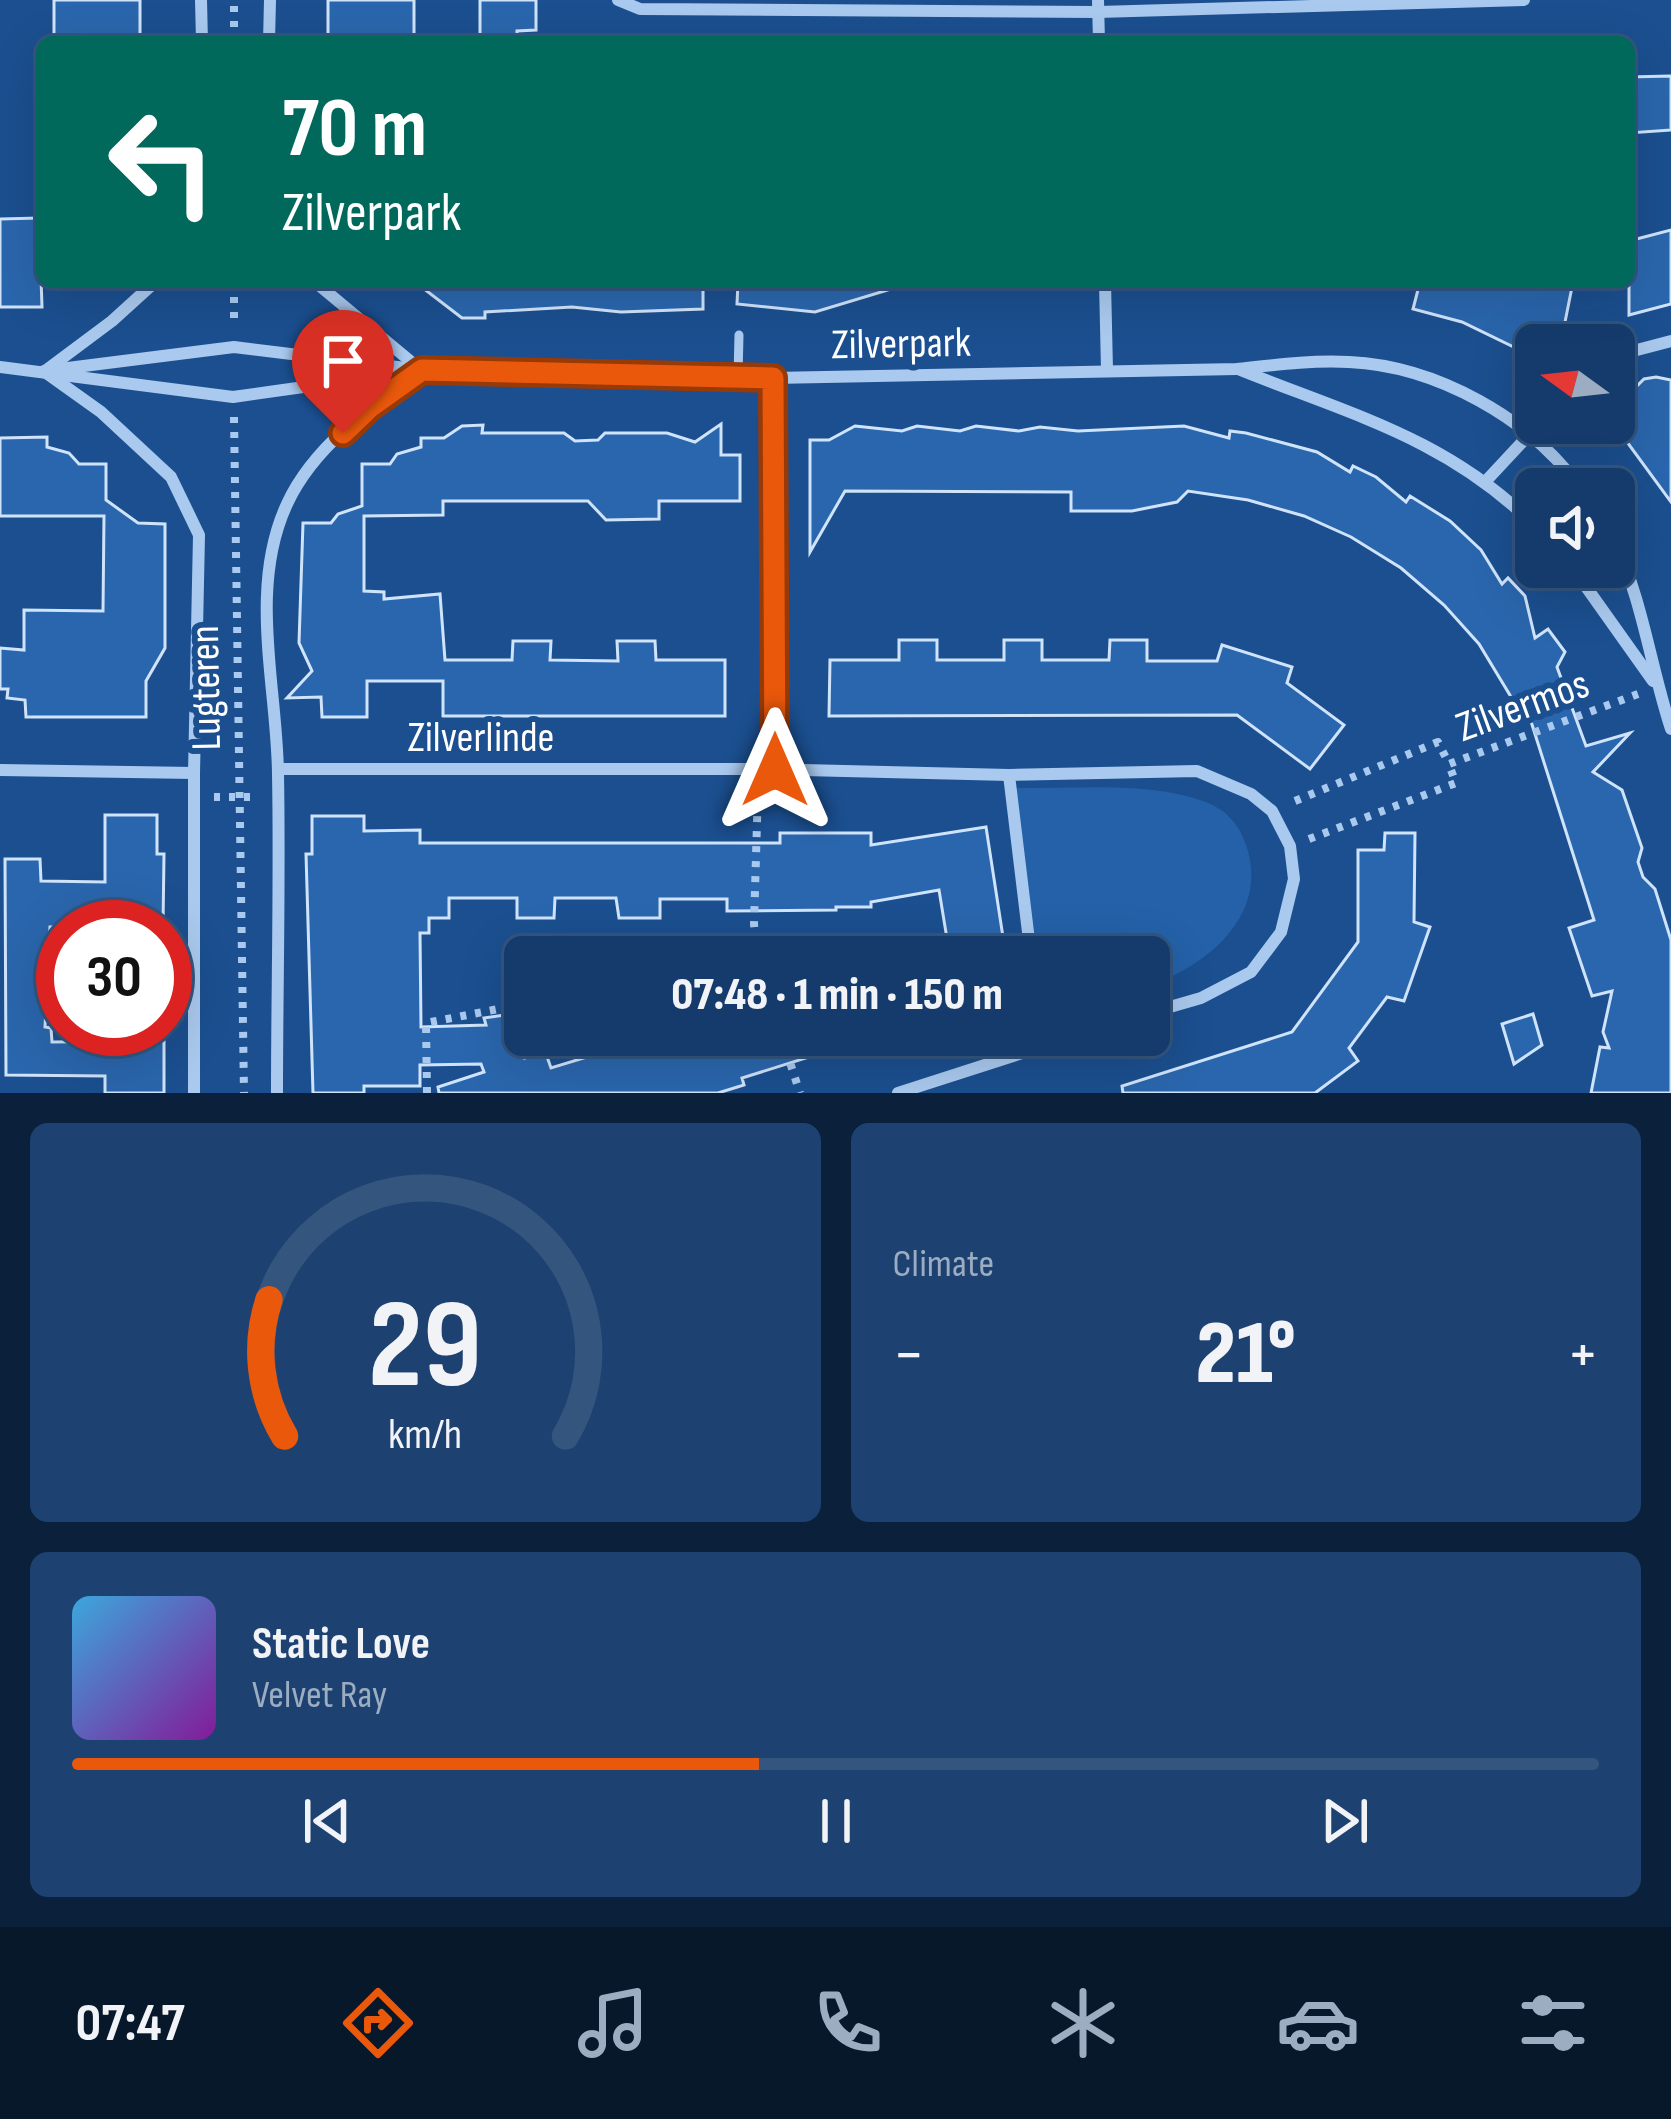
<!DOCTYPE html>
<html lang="en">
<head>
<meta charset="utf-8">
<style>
  :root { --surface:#143b6b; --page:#1d4271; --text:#f1f3f6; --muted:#9dadc1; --line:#33557e; --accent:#ea580c }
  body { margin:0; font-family:"Sofia Sans Condensed",sans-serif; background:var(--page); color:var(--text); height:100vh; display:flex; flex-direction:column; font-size:45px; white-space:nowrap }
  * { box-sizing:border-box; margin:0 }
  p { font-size:39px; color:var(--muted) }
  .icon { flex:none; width:66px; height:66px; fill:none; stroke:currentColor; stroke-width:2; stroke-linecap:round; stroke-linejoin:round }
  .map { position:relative; height:1093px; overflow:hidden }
  .drawer { display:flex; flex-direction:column; gap:30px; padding:30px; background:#0b203b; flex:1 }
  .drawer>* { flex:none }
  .top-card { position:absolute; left:36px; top:36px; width:1599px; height:252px; border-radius:18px; box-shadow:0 12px 48px #0002,0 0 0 3px var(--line); background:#00695c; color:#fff; overflow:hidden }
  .needle { width:78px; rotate:285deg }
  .controls { position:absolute; left:1515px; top:324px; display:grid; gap:24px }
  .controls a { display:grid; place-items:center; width:120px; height:120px; border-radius:18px; background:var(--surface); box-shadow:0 12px 48px #0002,0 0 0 3px var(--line); font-size:60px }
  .speed { position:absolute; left:36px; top:900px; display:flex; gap:24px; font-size:60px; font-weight:700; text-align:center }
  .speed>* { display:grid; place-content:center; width:156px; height:156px; border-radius:50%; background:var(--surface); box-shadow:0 12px 48px #0002,0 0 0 3px var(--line); line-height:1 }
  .speed .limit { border:18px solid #d22; background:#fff; color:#111 }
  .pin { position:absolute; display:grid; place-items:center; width:102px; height:102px; color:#fff; margin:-123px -51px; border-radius:50% 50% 50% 0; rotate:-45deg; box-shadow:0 0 12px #0007 }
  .pin .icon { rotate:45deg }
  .me { position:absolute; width:132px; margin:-66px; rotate:0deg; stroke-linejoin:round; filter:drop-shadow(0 0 9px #0008) }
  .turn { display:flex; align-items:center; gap:42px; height:252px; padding:0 48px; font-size:54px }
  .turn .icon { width:156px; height:156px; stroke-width:2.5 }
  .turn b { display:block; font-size:84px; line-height:102px }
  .big { font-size:90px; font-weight:800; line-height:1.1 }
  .drawer .widget { flex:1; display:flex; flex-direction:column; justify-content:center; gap:18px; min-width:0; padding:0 42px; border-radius:18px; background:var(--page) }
  .drawer .dial { align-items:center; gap:0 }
  .dial svg { height:312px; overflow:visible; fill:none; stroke:var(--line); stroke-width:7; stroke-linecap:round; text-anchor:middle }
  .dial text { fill:var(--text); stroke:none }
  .song { display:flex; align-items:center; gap:36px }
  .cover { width:144px; height:144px; border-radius:18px; background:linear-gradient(135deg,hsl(200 70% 55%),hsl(290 70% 35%)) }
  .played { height:12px; border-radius:6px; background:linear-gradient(90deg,var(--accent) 45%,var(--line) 45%) }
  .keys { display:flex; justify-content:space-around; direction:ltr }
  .heat { display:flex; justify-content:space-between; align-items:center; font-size:66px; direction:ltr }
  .drawer .tiles { flex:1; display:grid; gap:30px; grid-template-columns:1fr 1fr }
  .widget:last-child { grid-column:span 2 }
  .trip { position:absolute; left:504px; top:936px; width:666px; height:120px; border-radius:18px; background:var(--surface); box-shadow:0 12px 48px #0002,0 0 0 3px var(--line); font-weight:800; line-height:120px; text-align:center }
  .menu { display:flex; height:192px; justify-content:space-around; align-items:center; background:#08182b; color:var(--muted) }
  .menu .icon { width:84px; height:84px }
  .menu .on { color:var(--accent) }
  .menu b { font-size:54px; color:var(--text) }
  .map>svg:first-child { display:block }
</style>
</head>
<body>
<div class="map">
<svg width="1671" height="1093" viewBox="0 0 1671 1093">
  <rect width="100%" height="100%" fill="#1b4f8f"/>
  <path fill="#2461a8" d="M1011,788C1070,789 1147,781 1203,801C1225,809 1238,822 1246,845C1270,914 1209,965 1149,986V957H1034Z"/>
  <g fill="#2a66ad" stroke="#cfe3fa" stroke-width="3">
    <polygon points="54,0 140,0 140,42 92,42 92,36 54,36"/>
    <polygon points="328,0 414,0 414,36 387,36 387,42 328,42"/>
    <polygon points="480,0 536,0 536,30 517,31 517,42 480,42"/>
    <polygon points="1671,76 1671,130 1629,133 1629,77"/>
    <polygon points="39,218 42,307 0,307 0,219"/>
    <polygon points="1671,230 1671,304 1629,315 1629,241"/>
    <polygon points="415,282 703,282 703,309 621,312 572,307 485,312 485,318 462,318"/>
    <polygon points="738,282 887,282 888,290 815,312 737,304"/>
    <polygon points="1420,282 1573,282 1565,322 1537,338 1530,335 1522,351 1462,322 1413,309"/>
    <polygon points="1656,377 1671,380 1671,502 1619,431 1634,420 1631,416 1636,387 1644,379"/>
    <polygon points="721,424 721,455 740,455 740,501 659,501 659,519 606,520 588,501 443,501 443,515 364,516 364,591 384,592 384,599 440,594 445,660 512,660 513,641 551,641 550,660 618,661 617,641 655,641 656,660 725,660 725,716 443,716 443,681 367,681 367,717 322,717 321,697 287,698 312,671 299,643 303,523 331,523 338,514 362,506 362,464 390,464 397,454 421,447 421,438 444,438 462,426 483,425 482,433 564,433 575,441 598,440 605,433 667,433 695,442"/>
    <polygon points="855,426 902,431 917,426 960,431 976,426 1019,431 1040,427 1078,431 1184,426 1229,438 1230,431 1246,433 1317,452 1350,472 1353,466 1376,477 1406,502 1410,496 1450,521 1481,550 1502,584 1508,578 1525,596 1535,638 1548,629 1565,652 1557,667 1586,746 1630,733 1593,772 1622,790 1642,848 1638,862 1643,877 1655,889 1671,940 1671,1093 1591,1093 1600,1047 1609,1048 1603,1032 1612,991 1592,996 1569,928 1594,920 1528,712 1522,715 1479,644 1444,605 1401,568 1351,537 1304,516 1248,500 1188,491 1177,502 1132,511 1071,511 1071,492 845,491 810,552 810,440 829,440"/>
    <polygon points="47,437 47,447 69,453 79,464 106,464 106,500 138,523 165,524 165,648 146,681 146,717 26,717 25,700 7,698 8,689 0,689 0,648 24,650 24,610 103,611 104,516 0,516 0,438"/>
    <polygon points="899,640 937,640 937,660 1004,660 1004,640 1042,640 1042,660 1109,660 1110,640 1147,640 1147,661 1217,661 1222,645 1292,667 1287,683 1344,725 1310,769 1237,715 829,716 830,660 899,660"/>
    <polygon points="105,815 157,815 157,854 164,854 163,927 50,927 45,1027 51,1028 52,1042 164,1041 164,1093 105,1093 105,1076 6,1075 5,859 40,859 41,881 105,882"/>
    <polygon points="312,816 364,816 364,831 420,830 420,843 780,843 780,833 871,833 871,845 986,827 1005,950 987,953 988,957 950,957 939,890 871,902 871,907 836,907 836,910 727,911 727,899 660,899 660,918 619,918 616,898 555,898 554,918 517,918 517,898 449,898 449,918 429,918 429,933 420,933 421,1027 486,1025 484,1018 525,1012 525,1058 545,1051 551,1068 633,1043 630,1035 666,1035 669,1047 707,1035 856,1035 857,1042 742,1078 744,1085 718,1093 439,1093 438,1087 484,1072 481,1064 420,1065 420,1086 364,1086 364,1093 313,1093 306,854 312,854"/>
    <polygon points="1385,833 1415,833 1414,922 1430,927 1404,1001 1387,997 1349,1048 1358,1061 1315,1093 1123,1093 1122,1086 1292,1032 1358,942 1358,850 1384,850"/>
    <polygon points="1533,1014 1542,1045 1514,1064 1502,1024"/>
  </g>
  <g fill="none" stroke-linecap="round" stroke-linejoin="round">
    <g stroke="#a9c9ee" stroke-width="8" stroke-dasharray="6 9" stroke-linecap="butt">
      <polyline points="234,42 234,0"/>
      <polyline points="234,282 234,324"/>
      <polyline points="234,417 244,1093"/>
      <polyline points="214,797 259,797"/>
      <polyline points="1295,801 1438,742 1449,764 1638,694"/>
      <polyline points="1309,839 1456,783 1449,765"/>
      <polyline points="757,957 754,924 758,789"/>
      <polyline points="781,1035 800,1093"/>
      <polyline points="427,1093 426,1023 519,1005"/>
    </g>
    <polyline stroke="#a9c9ee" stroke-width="9" points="738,377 739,335"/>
    <g stroke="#a9c9ee" stroke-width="12">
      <polyline points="201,0 202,42"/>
      <polyline points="618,0 640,9 1098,12 1524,0"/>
      <polyline points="1098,0 1099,42"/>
      <polyline points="269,42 270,0"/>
      <polyline points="315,282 421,370"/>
      <polyline points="1105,282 1107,370"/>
      <polyline points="1614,356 1671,341"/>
      <polyline points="0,367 233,397 403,373"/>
      <path d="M1238,369C1349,414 1448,438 1536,527"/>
      <path d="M44,371L234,347L422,370L773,378L1237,369C1274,365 1311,360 1349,362C1437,366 1531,419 1581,489"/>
      <polyline points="45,371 112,321 155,282"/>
      <polyline points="45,372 101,412 171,477 199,535 194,773 194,1093"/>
      <polyline points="773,378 775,770"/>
      <polyline points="1485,482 1540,423"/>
      <path d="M1614,539C1643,602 1650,664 1671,729"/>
      <polyline points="1572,567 1653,681"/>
      <polyline points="278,769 760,769 1009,775 1197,771 1251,794 1272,811 1290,846 1294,879 1281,932 1251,972 1201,998 1149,1013"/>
      <polyline points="0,770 194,773"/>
      <polyline points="1009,775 1031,957"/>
      <path d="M277,1093C277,987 280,880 278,774C277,686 248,588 287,504C313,447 371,406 421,371"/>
      <polyline points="898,1093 1078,1035"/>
    </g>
  </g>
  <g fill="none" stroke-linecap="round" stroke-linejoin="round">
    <g stroke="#983908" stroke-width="30">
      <polyline id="route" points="343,433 370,407 422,370 773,378 775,770"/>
    </g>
    <use href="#route" stroke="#ea580c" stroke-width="21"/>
  </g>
  <g text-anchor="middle" stroke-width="12" stroke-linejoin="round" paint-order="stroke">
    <g font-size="42" fill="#fff" stroke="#1b4f8f">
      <text transform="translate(901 342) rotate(-1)" y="15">Zilverpark</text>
      <text transform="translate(204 688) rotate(-91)" y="15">Lugteren</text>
      <text transform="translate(1522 704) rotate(-20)" y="15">Zilvermos</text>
      <text x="481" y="751">Zilverlinde</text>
    </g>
  </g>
</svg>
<div class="controls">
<a><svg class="needle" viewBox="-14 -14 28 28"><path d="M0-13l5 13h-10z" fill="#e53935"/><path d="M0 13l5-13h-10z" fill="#9dadc1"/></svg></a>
<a><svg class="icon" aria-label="sound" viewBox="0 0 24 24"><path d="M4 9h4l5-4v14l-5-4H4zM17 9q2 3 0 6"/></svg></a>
</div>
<div class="speed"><div class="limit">30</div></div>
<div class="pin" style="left:343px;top:433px;background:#d93025"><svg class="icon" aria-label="arrive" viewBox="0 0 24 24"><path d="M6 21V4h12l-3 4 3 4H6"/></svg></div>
<svg class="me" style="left:775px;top:770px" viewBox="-20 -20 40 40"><path d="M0-17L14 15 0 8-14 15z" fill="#ea580c" stroke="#fff" stroke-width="4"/></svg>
<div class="trip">07:48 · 1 min · 150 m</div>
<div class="top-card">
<div class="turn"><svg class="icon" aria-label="left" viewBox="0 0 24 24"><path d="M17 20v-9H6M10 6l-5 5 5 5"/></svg><div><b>70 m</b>Zilverpark</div></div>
</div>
</div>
<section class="drawer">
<div class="tiles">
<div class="widget dial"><svg viewBox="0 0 100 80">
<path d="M14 69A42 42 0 1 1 86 69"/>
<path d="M14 69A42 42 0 0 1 10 34" stroke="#ea580c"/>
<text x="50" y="56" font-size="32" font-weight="700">29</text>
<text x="50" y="72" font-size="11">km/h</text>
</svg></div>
<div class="widget"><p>Climate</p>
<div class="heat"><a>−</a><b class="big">21°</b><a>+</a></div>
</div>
<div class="widget">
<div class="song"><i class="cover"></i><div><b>Static Love</b><p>Velvet Ray</p></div></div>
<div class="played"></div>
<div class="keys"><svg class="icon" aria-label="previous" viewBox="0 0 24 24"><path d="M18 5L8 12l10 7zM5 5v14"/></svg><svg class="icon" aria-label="pause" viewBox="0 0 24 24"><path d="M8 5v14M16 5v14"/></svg><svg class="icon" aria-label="next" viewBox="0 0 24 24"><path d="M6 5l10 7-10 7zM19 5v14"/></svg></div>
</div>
</div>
</section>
<nav class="menu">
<b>07:47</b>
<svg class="icon on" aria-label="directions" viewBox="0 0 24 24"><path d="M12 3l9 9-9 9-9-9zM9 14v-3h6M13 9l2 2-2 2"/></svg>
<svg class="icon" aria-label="music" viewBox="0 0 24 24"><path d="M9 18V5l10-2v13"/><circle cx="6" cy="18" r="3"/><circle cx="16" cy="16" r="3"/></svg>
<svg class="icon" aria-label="phone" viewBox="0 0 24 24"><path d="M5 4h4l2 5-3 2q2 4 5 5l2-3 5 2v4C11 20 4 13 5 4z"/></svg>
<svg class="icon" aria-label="climate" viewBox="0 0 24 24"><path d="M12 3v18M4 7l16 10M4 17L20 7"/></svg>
<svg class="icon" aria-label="car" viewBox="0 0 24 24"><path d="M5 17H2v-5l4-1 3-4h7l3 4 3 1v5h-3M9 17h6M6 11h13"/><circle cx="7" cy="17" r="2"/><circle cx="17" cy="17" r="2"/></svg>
<svg class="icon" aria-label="filters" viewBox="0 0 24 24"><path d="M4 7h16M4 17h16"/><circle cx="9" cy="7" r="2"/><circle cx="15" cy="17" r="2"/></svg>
</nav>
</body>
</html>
